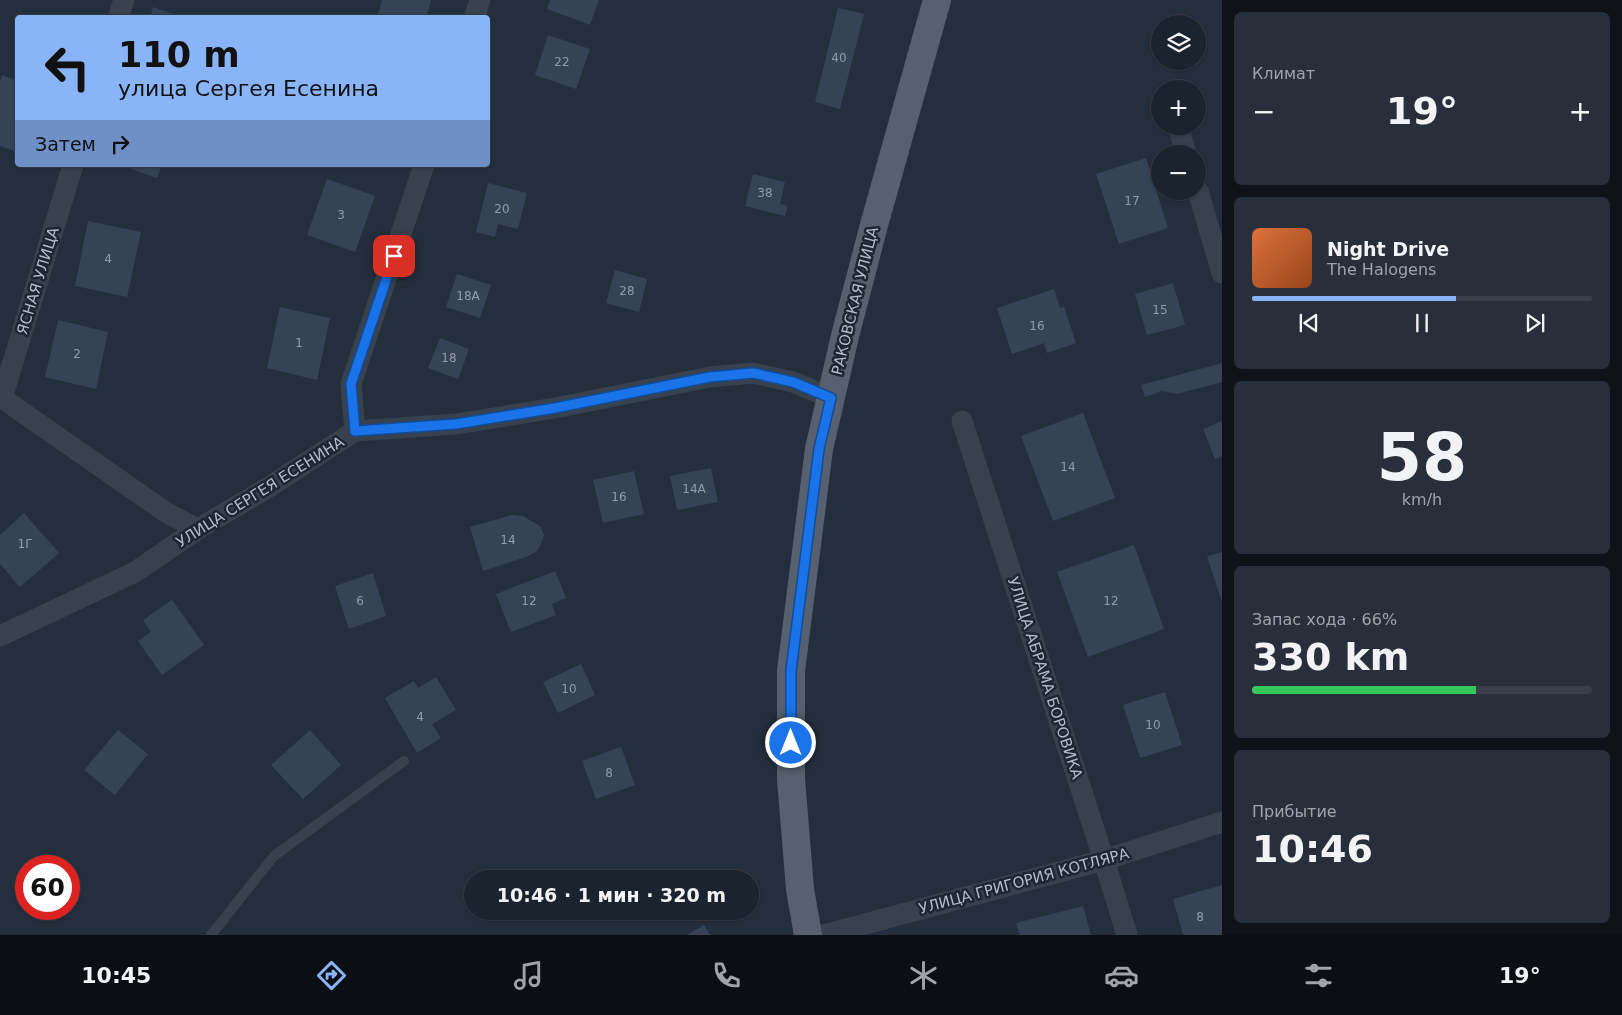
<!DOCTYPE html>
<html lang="ru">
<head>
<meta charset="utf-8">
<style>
  :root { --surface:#1b232e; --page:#282f3a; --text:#f1f3f6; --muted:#a0a4aa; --line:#39404a; --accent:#8ab4f8 }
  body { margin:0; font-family:"DejaVu Sans",sans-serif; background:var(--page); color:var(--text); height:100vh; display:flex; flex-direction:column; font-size:19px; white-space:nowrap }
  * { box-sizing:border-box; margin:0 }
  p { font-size:16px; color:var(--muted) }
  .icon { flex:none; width:28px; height:28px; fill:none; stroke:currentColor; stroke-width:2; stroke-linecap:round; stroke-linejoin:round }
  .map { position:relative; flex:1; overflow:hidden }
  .sheet { display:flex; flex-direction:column; gap:12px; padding:12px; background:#0f1319; width:400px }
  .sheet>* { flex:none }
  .banner { position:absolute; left:15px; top:15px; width:475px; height:152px; border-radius:5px; box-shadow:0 1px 4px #0004,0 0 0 1px var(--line); background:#8ab4f8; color:#111; overflow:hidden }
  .buttons { position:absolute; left:1151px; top:15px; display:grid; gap:10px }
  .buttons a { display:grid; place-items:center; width:55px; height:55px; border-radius:50%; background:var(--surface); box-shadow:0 1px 4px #0004,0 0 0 1px var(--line); font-size:25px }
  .speed { position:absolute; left:15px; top:855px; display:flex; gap:10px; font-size:25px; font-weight:700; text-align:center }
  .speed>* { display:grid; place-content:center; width:65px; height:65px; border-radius:50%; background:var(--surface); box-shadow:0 1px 4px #0004,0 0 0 1px var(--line); line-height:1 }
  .speed .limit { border:8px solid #d22; background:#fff; color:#111 }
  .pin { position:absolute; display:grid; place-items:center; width:42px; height:42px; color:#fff; margin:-21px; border-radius:10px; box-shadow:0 2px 8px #0006 }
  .me { position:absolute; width:55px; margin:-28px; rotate:0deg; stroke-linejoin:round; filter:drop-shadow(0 0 4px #0008) }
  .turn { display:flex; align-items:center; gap:18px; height:105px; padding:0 20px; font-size:22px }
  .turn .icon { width:65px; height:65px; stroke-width:2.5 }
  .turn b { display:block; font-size:35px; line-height:42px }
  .then { display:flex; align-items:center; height:48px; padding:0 20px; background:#0003; gap:10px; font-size:19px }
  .big { font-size:38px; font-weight:700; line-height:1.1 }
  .sheet .card { flex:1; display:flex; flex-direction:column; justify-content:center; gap:8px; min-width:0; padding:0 18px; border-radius:8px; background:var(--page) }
  .sheet .dial { align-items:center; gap:0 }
  .dial b { font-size:65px; line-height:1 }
  .song { display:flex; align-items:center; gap:15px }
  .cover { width:60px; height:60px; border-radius:8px; background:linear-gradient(135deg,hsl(20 70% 55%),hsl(20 70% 35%)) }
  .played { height:5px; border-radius:2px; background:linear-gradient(90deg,var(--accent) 60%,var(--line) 60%) }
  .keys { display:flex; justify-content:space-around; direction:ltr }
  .heat { display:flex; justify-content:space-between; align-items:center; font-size:28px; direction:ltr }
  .charge { height:8px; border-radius:4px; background:linear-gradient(90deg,#34c759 66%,var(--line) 0) }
  .trip { position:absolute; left:464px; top:870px; width:295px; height:50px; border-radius:25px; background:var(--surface); box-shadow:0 1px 4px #0004,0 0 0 1px var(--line); font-weight:700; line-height:50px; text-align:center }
  .tabs { display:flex; height:80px; justify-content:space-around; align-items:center; background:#0b0e12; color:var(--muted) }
  .tabs .icon { width:35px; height:35px }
  .tabs .on { color:var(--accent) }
  .tabs b { font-size:22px; color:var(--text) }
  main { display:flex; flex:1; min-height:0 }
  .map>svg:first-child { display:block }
</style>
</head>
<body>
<main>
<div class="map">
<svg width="1222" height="935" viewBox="0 0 1222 935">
  <rect width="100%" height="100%" fill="#242f3e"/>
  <g fill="#364354">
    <polygon points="382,0 431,0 426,18 377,18"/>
    <polygon points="550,0 599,0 590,25 547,9"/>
    <polygon points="153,7 182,17 182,18 150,18"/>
    <polygon points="838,8 864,14 840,109 815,102"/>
    <polygon points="548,35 590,49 576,89 535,75"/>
    <polygon points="2,75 18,81 18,152 0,146 0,82"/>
    <polygon points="1146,158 1168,228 1119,244 1096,174"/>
    <polygon points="121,165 162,165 157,178"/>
    <polygon points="753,174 785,182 780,204 788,206 785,216 745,206"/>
    <polygon points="327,179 375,196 355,252 307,235"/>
    <polygon points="488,183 527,193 518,229 498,224 495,237 476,232"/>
    <polygon points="88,221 141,232 127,297 75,286"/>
    <polygon points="615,270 647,279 639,312 606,303"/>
    <polygon points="457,274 491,285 480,318 446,307"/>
    <polygon points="1173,283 1185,325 1147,335 1135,294"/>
    <polygon points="1054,289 1060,308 1064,307 1076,343 1047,353 1044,343 1012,354 997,308"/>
    <polygon points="280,307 330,318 317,380 267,368"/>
    <polygon points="58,320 108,332 96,389 45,377"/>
    <polygon points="440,338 469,349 458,379 428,368"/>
    <polygon points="1222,363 1222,382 1177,394 1162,391 1145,397 1141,385"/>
    <polygon points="1083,413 1115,498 1053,521 1021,436"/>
    <polygon points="1222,421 1222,456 1215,459 1203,429"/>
    <polygon points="711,468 718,502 677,510 670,476"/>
    <polygon points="634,471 644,514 603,523 593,480"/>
    <polygon points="24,513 59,553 20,587 0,564 0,535"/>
    <polygon points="512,515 523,516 540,526 544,535 541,544 536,552 526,557 483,571 470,527"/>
    <polygon points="1134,545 1164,629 1088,657 1057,572"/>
    <polygon points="1222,552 1222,602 1207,556"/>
    <polygon points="555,571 566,598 552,604 556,615 511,632 496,594"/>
    <polygon points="373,573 386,616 349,629 335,586"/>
    <polygon points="172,600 204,645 162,675 138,641 151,632 143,620"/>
    <polygon points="581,664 595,695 558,713 543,682"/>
    <polygon points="436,677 456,710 432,724 441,738 417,753 385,698 414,681 418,688"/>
    <polygon points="1165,692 1182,745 1140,758 1123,705"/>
    <polygon points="118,730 148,754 115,795 84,770"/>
    <polygon points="310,730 341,765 303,799 271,765"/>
    <polygon points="621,747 635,785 596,799 582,761"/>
    <polygon points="1222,885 1222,935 1183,935 1173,899"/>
    <polygon points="1083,906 1091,935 1020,935 1016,923"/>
    <polygon points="704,925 710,935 687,935"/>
  </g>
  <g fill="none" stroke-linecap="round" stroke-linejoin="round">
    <polyline stroke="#38414e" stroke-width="10" points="211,935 274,856 404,761"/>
    <g stroke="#38414e" stroke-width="21">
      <polyline points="118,18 124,0"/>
      <polyline points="474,18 480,0"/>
      <polyline points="1178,126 1186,154"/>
      <polyline points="73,165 2,398 167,513 198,529"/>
      <polyline points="1198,191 1222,273"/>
      <polyline points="962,421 1104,860 1127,935"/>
      <polyline points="355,431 351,384 424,165"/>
      <polyline points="0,636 135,572 198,529 269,487 355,431 456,424 555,408 710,377 753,373 793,382 831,398"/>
      <polyline points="824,935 1104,860 1222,822"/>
    </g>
    <polyline stroke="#56606e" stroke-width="28" points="808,935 800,889 791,779 791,671 819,449 845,336 874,225 937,0"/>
  </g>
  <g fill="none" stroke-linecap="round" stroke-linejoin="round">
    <g stroke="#114b97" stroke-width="12">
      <polyline id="route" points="394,256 351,384 355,431 456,424 555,408 710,377 753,373 793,382 831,398 819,449 791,671 791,743"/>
    </g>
    <use href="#route" stroke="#1a73e8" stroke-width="9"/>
  </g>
  <g text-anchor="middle" stroke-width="5" stroke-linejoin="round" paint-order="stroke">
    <g font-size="12" fill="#929caa">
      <text x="839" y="62">40</text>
      <text x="562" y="66">22</text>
      <text x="765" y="197">38</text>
      <text x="1132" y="205">17</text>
      <text x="502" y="213">20</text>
      <text x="341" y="219">3</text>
      <text x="108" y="263">4</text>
      <text x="627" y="295">28</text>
      <text x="468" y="300">18А</text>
      <text x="1160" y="314">15</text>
      <text x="1037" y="330">16</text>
      <text x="299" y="347">1</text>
      <text x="77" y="358">2</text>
      <text x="449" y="362">18</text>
      <text x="1068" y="471">14</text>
      <text x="694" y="493">14А</text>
      <text x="619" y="501">16</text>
      <text x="508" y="544">14</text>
      <text x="25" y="548">1Г</text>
      <text x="360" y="605">6</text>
      <text x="529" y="605">12</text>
      <text x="1111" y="605">12</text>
      <text x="569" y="693">10</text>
      <text x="420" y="721">4</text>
      <text x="1153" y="729">10</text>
      <text x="609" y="777">8</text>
      <text x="1200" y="921">8</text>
    </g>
    <g font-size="15" fill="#b4bcc9" stroke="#1d2633">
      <text transform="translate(38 281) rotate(-73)" y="5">ЯСНАЯ УЛИЦА</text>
      <text transform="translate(855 301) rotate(-76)" y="5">РАКОВСКАЯ УЛИЦА</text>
      <text transform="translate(260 492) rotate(-32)" y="5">УЛИЦА СЕРГЕЯ ЕСЕНИНА</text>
      <text transform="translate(1045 678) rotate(72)" y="5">УЛИЦА АБРАМА БОРОВИКА</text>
      <text transform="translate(1024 881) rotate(-15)" y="5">УЛИЦА ГРИГОРИЯ КОТЛЯРА</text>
    </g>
  </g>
</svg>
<div class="buttons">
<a><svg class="icon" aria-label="layers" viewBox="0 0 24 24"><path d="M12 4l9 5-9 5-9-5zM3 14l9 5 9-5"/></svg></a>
<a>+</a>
<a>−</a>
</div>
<div class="speed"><div class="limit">60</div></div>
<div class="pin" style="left:394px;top:256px;background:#d93025"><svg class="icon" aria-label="arrive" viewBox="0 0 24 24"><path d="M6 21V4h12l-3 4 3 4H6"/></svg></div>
<svg class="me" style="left:791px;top:743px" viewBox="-20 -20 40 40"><circle r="17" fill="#1a73e8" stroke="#fff" stroke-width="3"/><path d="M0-11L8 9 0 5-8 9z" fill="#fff"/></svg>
<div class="trip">10:46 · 1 мин · 320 m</div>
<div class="banner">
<div class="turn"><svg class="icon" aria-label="left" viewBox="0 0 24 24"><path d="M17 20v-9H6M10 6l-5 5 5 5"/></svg><div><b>110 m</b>улица Сергея Есенина</div></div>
<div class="then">Затем<svg class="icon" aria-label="right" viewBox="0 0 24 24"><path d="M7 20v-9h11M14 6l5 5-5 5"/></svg></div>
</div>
</div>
<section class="sheet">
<div class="card"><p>Климат</p>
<div class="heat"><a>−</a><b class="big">19°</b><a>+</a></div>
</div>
<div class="card">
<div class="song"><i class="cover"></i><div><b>Night Drive</b><p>The Halogens</p></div></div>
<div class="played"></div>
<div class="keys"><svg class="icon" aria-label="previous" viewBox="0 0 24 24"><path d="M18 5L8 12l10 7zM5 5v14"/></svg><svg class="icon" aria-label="pause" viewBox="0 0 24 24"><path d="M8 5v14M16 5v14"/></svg><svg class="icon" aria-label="next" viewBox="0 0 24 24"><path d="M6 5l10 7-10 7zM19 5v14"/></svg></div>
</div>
<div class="card dial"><b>58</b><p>km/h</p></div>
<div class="card"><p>Запас хода · 66%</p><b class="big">330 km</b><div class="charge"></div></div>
<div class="card"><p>Прибытие</p><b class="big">10:46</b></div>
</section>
</main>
<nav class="tabs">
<b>10:45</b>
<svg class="icon on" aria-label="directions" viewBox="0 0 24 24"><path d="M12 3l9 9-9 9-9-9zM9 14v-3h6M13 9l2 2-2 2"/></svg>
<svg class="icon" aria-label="music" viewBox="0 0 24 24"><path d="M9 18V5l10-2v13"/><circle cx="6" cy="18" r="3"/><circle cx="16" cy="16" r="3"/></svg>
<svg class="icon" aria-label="phone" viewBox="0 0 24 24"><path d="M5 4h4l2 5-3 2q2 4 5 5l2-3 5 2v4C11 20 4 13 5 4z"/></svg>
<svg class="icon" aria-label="climate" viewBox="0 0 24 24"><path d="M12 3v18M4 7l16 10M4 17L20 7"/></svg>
<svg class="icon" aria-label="car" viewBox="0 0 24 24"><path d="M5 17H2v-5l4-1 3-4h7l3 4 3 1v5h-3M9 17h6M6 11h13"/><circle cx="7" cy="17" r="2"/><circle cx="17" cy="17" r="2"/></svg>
<svg class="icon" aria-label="filters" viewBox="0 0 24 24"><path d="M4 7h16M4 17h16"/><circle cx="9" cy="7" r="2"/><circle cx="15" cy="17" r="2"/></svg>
<b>19°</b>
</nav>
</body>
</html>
